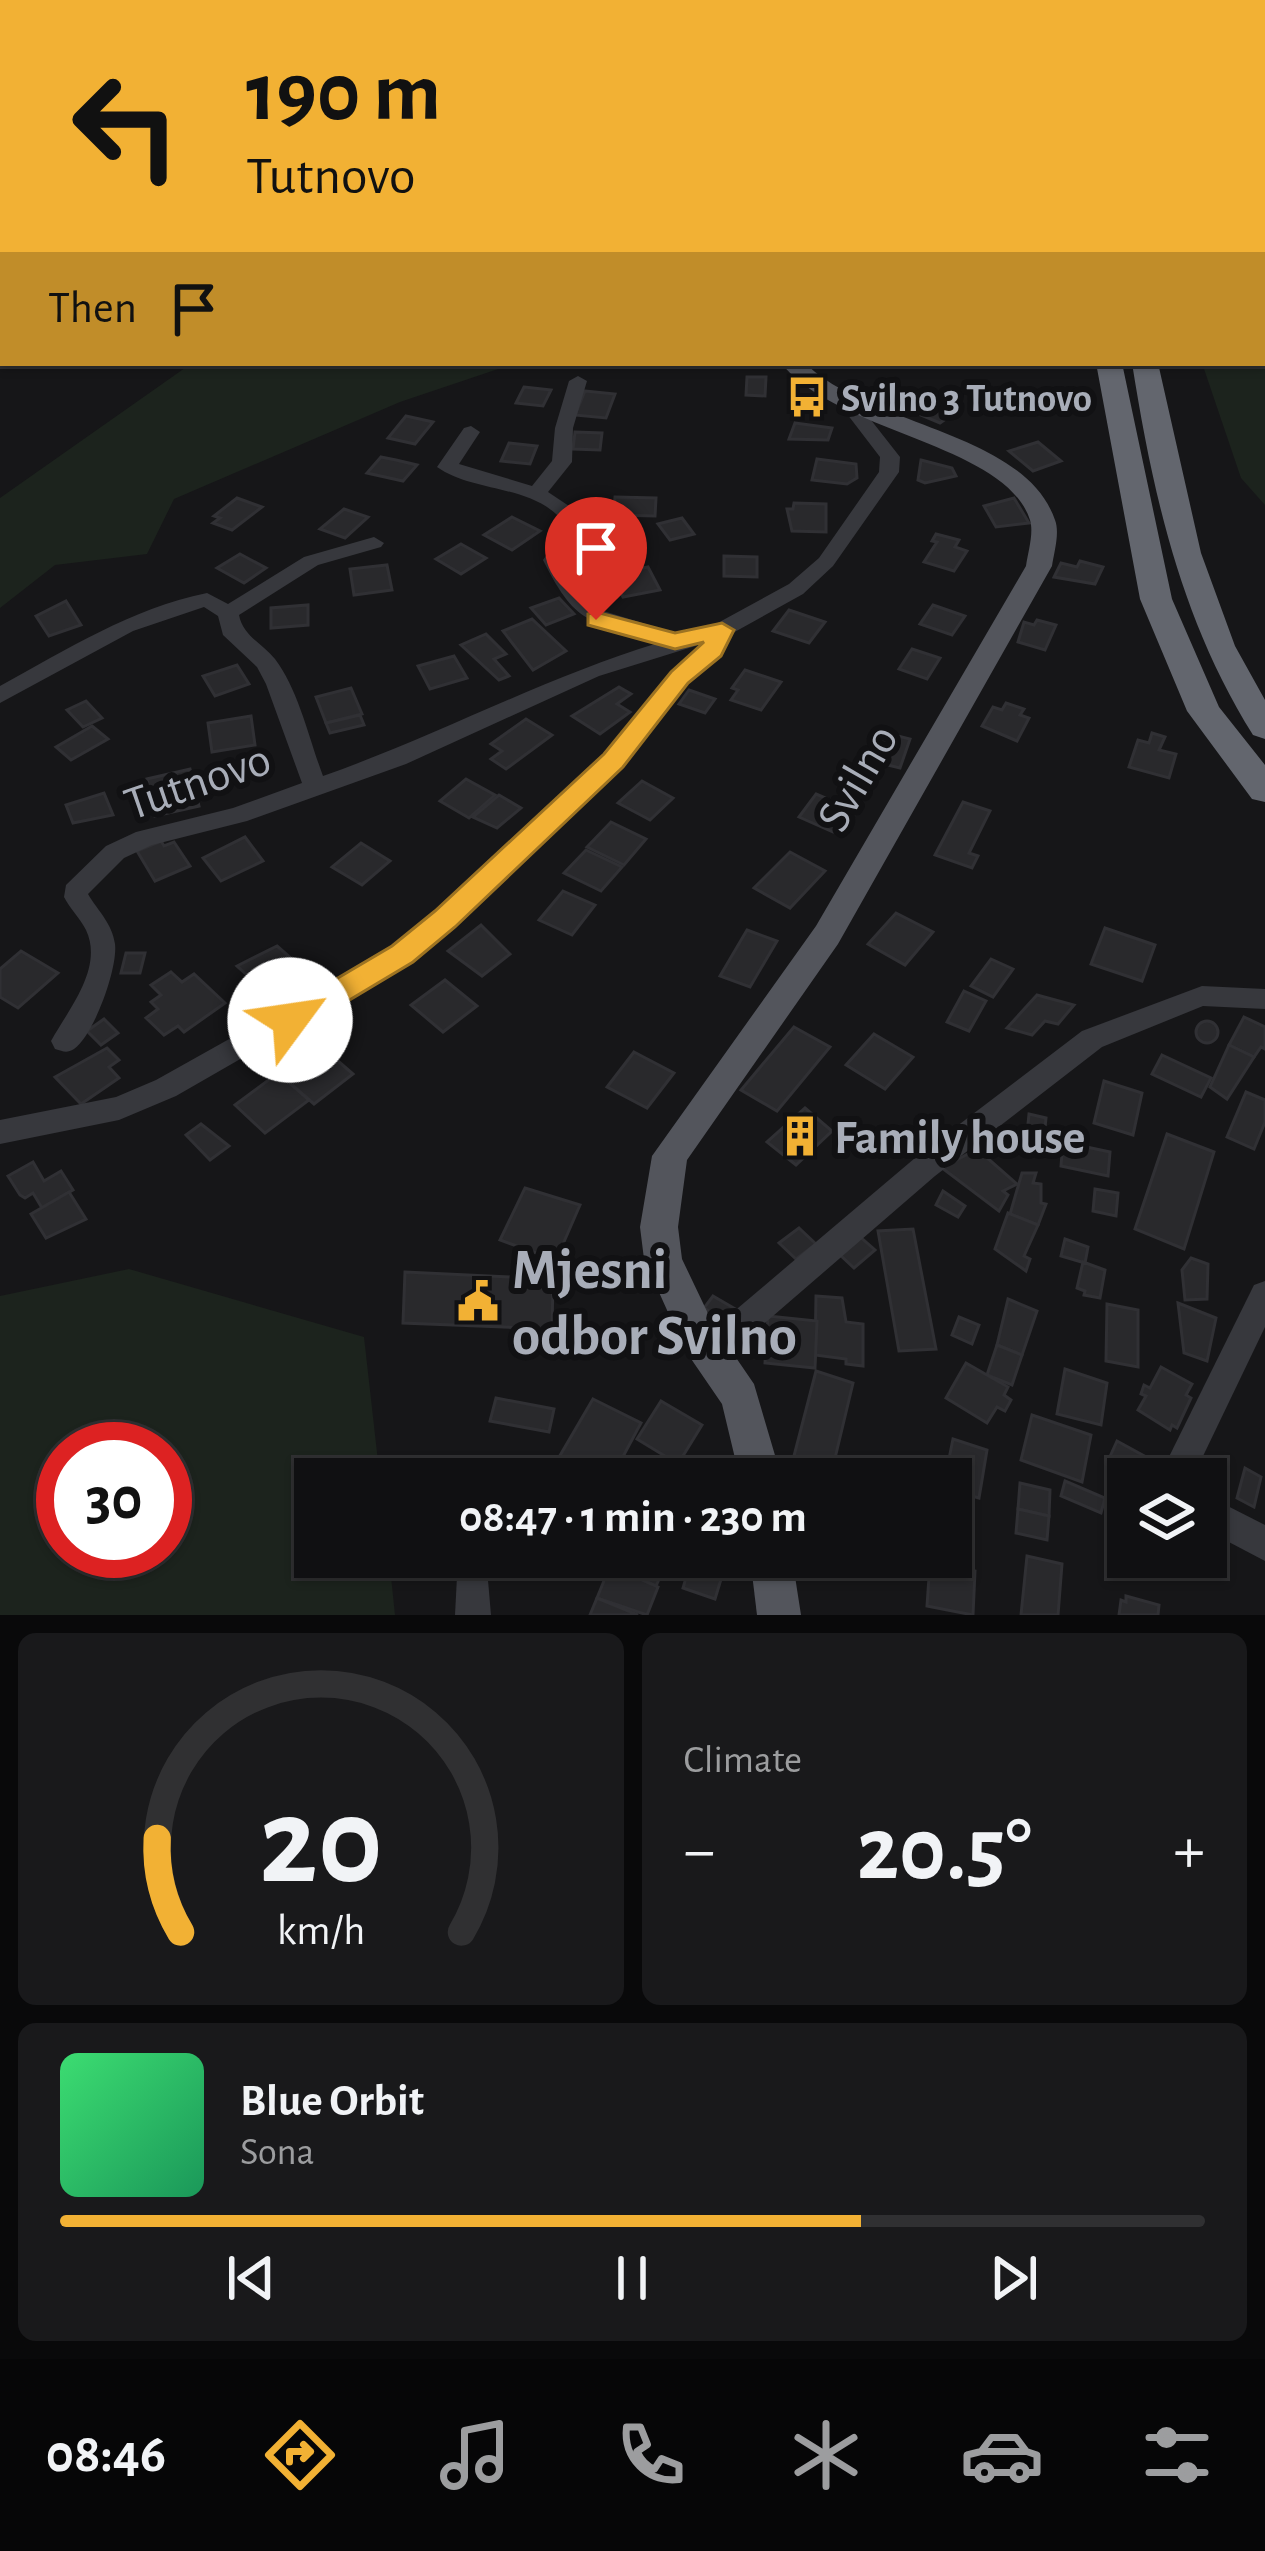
<!DOCTYPE html>
<html lang="en">
<head>
<meta charset="utf-8">
<style>
  :root { --surface:#101012; --page:#19191b; --text:#f1f3f6; --muted:#9c9d9f; --line:#303032; --accent:#f2b134 }
  body { margin:0; font-family:"Alegreya Sans",sans-serif; background:var(--page); color:var(--text); height:100vh; display:flex; flex-direction:column; font-size:45px; white-space:nowrap }
  * { box-sizing:border-box; margin:0 }
  p { font-size:39px; color:var(--muted) }
  .icon { flex:none; width:66px; height:66px; fill:none; stroke:currentColor; stroke-width:2; stroke-linecap:round; stroke-linejoin:round }
  .map { position:relative; height:1615px; overflow:hidden }
  .details { display:flex; flex-direction:column; gap:18px; padding:18px; background:#09090a; flex:1 }
  .details>* { flex:none }
  .top-card { position:absolute; left:0px; top:0px; width:1266px; height:366px; box-shadow:0 3px 9px #0004,0 0 0 3px var(--line); background:#f2b134; color:#111; overflow:hidden }
  .fabs { position:absolute; left:1107px; top:1458px; display:grid; gap:24px }
  .fabs a { display:grid; place-items:center; width:120px; height:120px; border-radius:0px; background:var(--surface); box-shadow:0 3px 9px #0004,0 0 0 3px var(--line); font-size:60px }
  .speed { position:absolute; left:36px; top:1422px; display:flex; gap:24px; font-size:60px; font-weight:700; text-align:center }
  .speed>* { display:grid; place-content:center; width:156px; height:156px; border-radius:50%; background:var(--surface); box-shadow:0 3px 9px #0004,0 0 0 3px var(--line); line-height:1 }
  .speed .limit { border:18px solid #d22; background:#fff; color:#111 }
  .pin { position:absolute; display:grid; place-items:center; width:102px; height:102px; color:#fff; margin:-123px -51px; border-radius:50% 50% 50% 0; rotate:-45deg; box-shadow:0 0 12px #0007 }
  .pin .icon { rotate:45deg }
  .me { position:absolute; width:132px; margin:-66px; rotate:59deg; stroke-linejoin:round; filter:drop-shadow(0 0 9px #0008) }
  .turn { display:flex; align-items:center; gap:42px; height:252px; padding:0 48px; font-size:54px }
  .turn .icon { width:156px; height:156px; stroke-width:2.5 }
  .turn b { display:block; font-size:84px; line-height:102px }
  .then { display:flex; align-items:center; height:114px; padding:0 48px; background:#0003; gap:24px; font-size:45px }
  .big { font-size:90px; font-weight:700; line-height:1.1 }
  .details .card { flex:1; display:flex; flex-direction:column; justify-content:center; gap:18px; min-width:0; padding:0 42px; border-radius:18px; background:var(--page) }
  .details .dial { align-items:center; gap:0 }
  .dial svg { height:312px; overflow:visible; fill:none; stroke:var(--line); stroke-width:7; stroke-linecap:round; text-anchor:middle }
  .dial text { fill:var(--text); stroke:none }
  .song { display:flex; align-items:center; gap:36px }
  .cover { width:144px; height:144px; border-radius:18px; background:linear-gradient(135deg,hsl(140 70% 55%),hsl(150 70% 35%)) }
  .played { height:12px; border-radius:6px; background:linear-gradient(90deg,var(--accent) 70%,var(--line) 70%) }
  .keys { display:flex; justify-content:space-around; direction:ltr }
  .heat { display:flex; justify-content:space-between; align-items:center; font-size:66px; direction:ltr }
  .details .tiles { flex:1; display:grid; gap:18px; grid-template-columns:1fr 1fr }
  .card:last-child { grid-column:span 2 }
  .trip { position:absolute; left:294px; top:1458px; width:678px; height:120px; border-radius:0px; background:var(--surface); box-shadow:0 3px 9px #0004,0 0 0 3px var(--line); font-weight:700; line-height:120px; text-align:center }
  .tabs { display:flex; height:192px; justify-content:space-around; align-items:center; background:#060607; color:var(--muted) }
  .tabs .icon { width:84px; height:84px }
  .tabs .on { color:var(--accent) }
  .tabs b { font-size:54px; color:var(--text) }
  .map>svg:first-child { display:block }
</style>
</head>
<body>
<div class="map">
<svg width="1265" height="1615" viewBox="0 0 1265 1615">
  <rect width="100%" height="100%" fill="#161618"/>
  <g fill="#1c231d" fill-rule="evenodd">
    <polygon points="1190,0 1265,0 1265,505 1241,478 1202,363 1263,363 1263,3 1188,3"/>
    <polygon points="192,363 516,363 400,402 174,499 147,554 55,565 0,608 0,498"/>
    <path d="M129,1269L364,1337L380,1479H315V1557H389L395,1615H0V1296ZM63,1449H165V1551H63Z"/>
  </g>
  <g fill="#29292c" stroke="#303034" stroke-width="3">
    <polygon points="747,377 766,377 765,396 746,395"/>
    <polygon points="524,387 551,390 543,406 516,403"/>
    <polygon points="585,391 615,394 606,418 575,415"/>
    <polygon points="933,401 957,411 940,423 916,413"/>
    <polygon points="406,416 433,422 415,444 388,438"/>
    <polygon points="795,423 832,428 828,440 789,439"/>
    <polygon points="575,432 602,433 600,450 573,449"/>
    <polygon points="1038,442 1061,461 1033,471 1009,451"/>
    <polygon points="509,443 537,446 530,464 501,461"/>
    <polygon points="381,457 396,460 417,465 403,481 367,473"/>
    <polygon points="817,459 856,464 857,478 847,484 812,480"/>
    <polygon points="921,460 952,468 956,476 925,483 918,480"/>
    <polygon points="615,497 656,498 655,516 613,515"/>
    <polygon points="237,498 262,507 232,530 213,523 220,518 214,516"/>
    <polygon points="1014,498 1029,523 996,527 984,506"/>
    <polygon points="794,503 826,504 826,532 792,531 787,509 793,509"/>
    <polygon points="344,509 368,517 345,538 320,529"/>
    <polygon points="512,517 540,531 512,550 484,535"/>
    <polygon points="682,518 694,534 670,540 658,524"/>
    <polygon points="936,534 959,540 955,547 967,551 954,571 924,562 937,542 932,541"/>
    <polygon points="461,544 486,558 461,574 436,559"/>
    <polygon points="240,554 266,568 244,583 217,568"/>
    <polygon points="724,556 757,557 757,577 724,576"/>
    <polygon points="1080,561 1103,567 1095,584 1054,577 1061,563 1077,567"/>
    <polygon points="387,565 392,590 354,595 350,569"/>
    <polygon points="648,567 660,590 623,597 611,574"/>
    <polygon points="559,598 574,614 546,625 531,608"/>
    <polygon points="66,601 81,625 49,636 36,616"/>
    <polygon points="308,605 308,625 271,628 271,608"/>
    <polygon points="933,605 965,616 952,635 920,624"/>
    <polygon points="789,610 825,622 809,643 773,631"/>
    <polygon points="532,619 566,651 533,670 503,631"/>
    <polygon points="1037,620 1056,625 1045,650 1018,642 1024,622 1034,625"/>
    <polygon points="486,634 506,654 494,659 509,676 499,680 461,645"/>
    <polygon points="912,649 940,658 927,679 899,669"/>
    <polygon points="454,656 467,678 430,689 418,666"/>
    <polygon points="237,665 249,684 215,696 203,676"/>
    <polygon points="745,670 781,682 761,710 731,700 738,690 732,688"/>
    <polygon points="619,687 631,694 617,704 630,712 600,734 572,716"/>
    <polygon points="351,688 362,714 326,723 316,697"/>
    <polygon points="689,690 715,699 705,713 679,704"/>
    <polygon points="86,701 102,718 83,727 67,710"/>
    <polygon points="1006,703 1024,709 1020,715 1029,718 1017,741 982,726 993,707 1002,710"/>
    <polygon points="360,715 364,725 330,733 326,723"/>
    <polygon points="251,716 255,745 212,752 208,723"/>
    <polygon points="526,719 552,735 506,769 491,759 502,751 491,744"/>
    <polygon points="92,726 108,739 71,760 56,747"/>
    <polygon points="882,732 910,739 900,768 871,761"/>
    <polygon points="1152,733 1165,737 1159,750 1176,754 1169,778 1129,767 1138,740 1149,743"/>
    <polygon points="190,769 199,806 155,816 147,779"/>
    <polygon points="466,779 495,795 469,818 440,801"/>
    <polygon points="642,781 673,798 650,820 618,803"/>
    <polygon points="104,793 113,815 73,823 66,805"/>
    <polygon points="816,794 851,809 833,832 799,817"/>
    <polygon points="499,795 521,808 497,828 473,817"/>
    <polygon points="963,802 990,811 969,853 978,856 972,868 935,855"/>
    <polygon points="611,822 646,839 624,865 587,847"/>
    <polygon points="245,837 263,861 221,881 203,858"/>
    <polygon points="161,841 164,846 174,842 190,866 155,881 137,851"/>
    <polygon points="361,843 390,861 362,885 332,867"/>
    <polygon points="586,850 622,867 601,891 564,873"/>
    <polygon points="790,852 825,871 790,908 754,888"/>
    <polygon points="563,891 595,905 572,935 539,920"/>
    <polygon points="896,913 933,932 905,965 868,944"/>
    <polygon points="481,925 510,954 482,976 448,951"/>
    <polygon points="1105,928 1155,945 1142,981 1091,964"/>
    <polygon points="747,930 777,941 750,987 720,976"/>
    <polygon points="277,946 308,973 290,985 296,990 280,1002 273,996 260,1005 238,986 249,977 237,966"/>
    <polygon points="21,951 58,973 18,1008 0,997 0,969"/>
    <polygon points="126,953 145,953 140,973 121,973"/>
    <polygon points="991,959 1013,969 993,997 971,986"/>
    <polygon points="171,972 182,982 194,974 225,1003 184,1032 178,1026 164,1035 146,1018 158,1009 151,1002 161,995 151,985"/>
    <polygon points="445,980 477,1006 443,1032 411,1005"/>
    <polygon points="964,991 986,1001 969,1031 947,1022"/>
    <polygon points="1037,995 1074,1005 1058,1024 1045,1021 1032,1035 1007,1028"/>
    <polygon points="1244,1017 1265,1027 1265,1049 1261,1047 1254,1057 1229,1045"/>
    <polygon points="104,1019 118,1033 101,1045 87,1031"/>
    <circle cx="1207" cy="1032" r="11"/>
    <polygon points="794,1027 830,1047 777,1111 741,1090"/>
    <polygon points="874,1034 913,1057 885,1089 846,1065"/>
    <polygon points="1229,1045 1254,1057 1227,1099 1210,1087"/>
    <polygon points="107,1048 119,1060 109,1067 119,1078 81,1104 55,1077"/>
    <polygon points="323,1048 353,1074 314,1104 283,1077"/>
    <polygon points="634,1052 674,1073 647,1108 607,1087"/>
    <polygon points="1162,1055 1211,1078 1201,1097 1152,1074"/>
    <polygon points="278,1073 309,1100 265,1133 235,1105"/>
    <polygon points="1104,1081 1142,1093 1133,1135 1094,1123"/>
    <polygon points="1246,1092 1265,1100 1265,1122 1254,1149 1227,1137"/>
    <polygon points="805,1108 832,1131 796,1165 767,1142"/>
    <polygon points="1029,1114 1046,1118 1044,1137 1051,1138 1050,1154 1033,1150 1035,1135 1027,1134"/>
    <polygon points="201,1124 229,1146 210,1160 186,1135"/>
    <polygon points="1167,1134 1214,1152 1184,1249 1135,1229"/>
    <polygon points="1063,1142 1110,1152 1108,1176 1061,1166"/>
    <polygon points="977,1149 1017,1184 1003,1191 1008,1195 999,1211 942,1168"/>
    <polygon points="33,1162 44,1181 61,1171 73,1190 42,1208 33,1193 25,1198 20,1195 8,1176"/>
    <polygon points="1022,1173 1036,1173 1033,1183 1041,1184 1041,1203 1046,1204 1038,1225 1010,1214"/>
    <polygon points="525,1188 580,1205 556,1260 500,1240"/>
    <polygon points="1095,1189 1118,1193 1116,1216 1093,1211"/>
    <polygon points="943,1191 965,1206 958,1217 936,1205"/>
    <polygon points="69,1192 86,1219 46,1238 31,1214"/>
    <polygon points="1008,1213 1038,1225 1024,1256 1030,1259 1026,1271 995,1249"/>
    <polygon points="799,1228 816,1244 796,1259 779,1243"/>
    <polygon points="913,1229 936,1349 899,1351 878,1231"/>
    <polygon points="858,1235 875,1250 854,1268 838,1253"/>
    <polygon points="1065,1239 1088,1247 1085,1263 1061,1256"/>
    <polygon points="1191,1258 1208,1264 1207,1299 1185,1300 1182,1270"/>
    <polygon points="1083,1262 1105,1270 1100,1298 1084,1295 1085,1291 1077,1288"/>
    <polygon points="405,1272 553,1279 552,1329 403,1323"/>
    <polygon points="713,1296 737,1310 728,1323 704,1308"/>
    <polygon points="816,1296 842,1298 846,1322 863,1324 863,1366 846,1364 846,1359 815,1355"/>
    <polygon points="1008,1299 1037,1311 1022,1355 997,1345"/>
    <polygon points="1178,1303 1216,1318 1207,1361 1184,1353"/>
    <polygon points="1107,1304 1138,1310 1138,1367 1106,1361"/>
    <polygon points="768,1316 817,1321 815,1368 765,1363"/>
    <polygon points="959,1317 979,1325 972,1344 952,1335"/>
    <polygon points="997,1345 1022,1355 1012,1385 987,1375"/>
    <polygon points="966,1363 1008,1387 1004,1395 1011,1400 1005,1411 997,1407 987,1423 946,1398"/>
    <polygon points="1161,1367 1192,1384 1186,1395 1191,1398 1177,1428 1172,1425 1170,1430 1138,1410 1146,1396 1141,1394 1144,1385 1150,1388"/>
    <polygon points="1065,1369 1107,1383 1101,1425 1057,1414"/>
    <polygon points="816,1371 853,1383 830,1479 788,1479"/>
    <polygon points="496,1398 554,1409 549,1432 490,1421"/>
    <polygon points="593,1399 641,1423 611,1479 597,1479 558,1459"/>
    <polygon points="661,1401 702,1425 678,1464 637,1439"/>
    <polygon points="1032,1415 1091,1435 1082,1482 1021,1460"/>
    <polygon points="953,1439 987,1450 979,1498 951,1490 951,1479 945,1479"/>
    <polygon points="1117,1441 1168,1469 1164,1479 1128,1479 1128,1500 1112,1491 1121,1468 1108,1461"/>
    <polygon points="1245,1468 1261,1477 1254,1507 1237,1498"/>
    <polygon points="1065,1481 1105,1498 1101,1513 1061,1496"/>
    <polygon points="1020,1483 1050,1490 1049,1516 1018,1509"/>
    <polygon points="1018,1509 1049,1516 1047,1540 1016,1533"/>
    <polygon points="1027,1556 1062,1564 1058,1615 1021,1615"/>
    <polygon points="600,1557 669,1557 656,1586"/>
    <polygon points="692,1557 725,1566 715,1599 683,1588"/>
    <polygon points="930,1563 975,1571 973,1615 927,1606"/>
    <polygon points="610,1566 658,1587 647,1615 597,1598"/>
    <polygon points="1126,1596 1159,1605 1158,1615 1119,1615 1121,1600 1126,1602"/>
    <polygon points="597,1598 638,1615 590,1615"/>
  </g>
  <g fill="none" stroke-linecap="round" stroke-linejoin="round">
    <g fill="#37383d" fill-rule="evenodd">
      <path d="M578,376L587,381L573,428L572,462L548,492L575,510L587,526L563,560L576,585L597,609L681,635L714,625L789,584L819,558L879,472L880,457L844,410L846,406H860L900,457L899,472L833,566L803,594L731,634L720,655L687,682L622,766L574,815L411,961L176,1096L119,1120L0,1144V1120L116,1097L156,1080L393,947L558,803L606,754L671,672L705,643L599,676L406,764L247,821L152,845L124,858L88,894C98,911 112,923 115,944C118,968 94,1035 74,1049C66,1054 63,1051 55,1049L51,1041C68,1010 104,968 86,930C80,918 70,909 64,897L66,885L106,846L136,832L233,808L302,783L266,684L257,667L223,635L218,616L204,607L133,631L0,703V686C68,649 130,609 207,593L228,604L304,557L374,537L384,543L381,547L318,565L239,615C243,636 262,643 275,659C299,691 309,739 323,776C437,736 543,678 658,643C591,617 579,632 543,560L567,526C536,483 475,494 437,467L464,428L471,426L480,432L459,464L532,486L552,461L555,428L569,381Z"/>
      <polygon points="1202,986 1265,989 1265,1009 1203,1006 1102,1047 935,1176 721,1361 710,1366 699,1361 694,1351 699,1341 915,1158 1082,1031"/>
      <polygon points="1265,1281 1265,1327 1192,1479 1158,1479 1254,1285"/>
      <polygon points="1206,1495 1265,1525 1265,1561 1206,1530"/>
      <polygon points="458,1557 486,1557 491,1615 455,1615"/>
    </g>
    <g fill="#53555c" fill-rule="evenodd">
      <polygon points="1034,0 1050,0 1051,3 1035,3"/>
      <path d="M781,363H805C870,427 1024,431 1055,520C1060,533 1054,552 1052,566L838,944L687,1160L678,1227L682,1259L713,1324L754,1384L782,1479H740L722,1404L685,1350L644,1259L640,1227L652,1156L816,926L1026,566C1028,552 1034,533 1030,520C1005,443 838,434 781,363Z"/>
      <polygon points="750,1557 792,1557 801,1615 757,1615"/>
    </g>
    <g fill="#63666e" fill-rule="evenodd">
      <polygon points="1130,0 1150,0 1128,3"/>
      <polygon points="1096,363 1122,363 1172,599 1219,707 1265,765 1265,802 1252,799 1187,711 1140,599"/>
      <path d="M1132,363H1158L1201,553L1235,646L1265,700V739L1253,735C1181,620 1153,495 1132,363Z"/>
    </g>
  </g>
  <polygon fill="#f2b134" stroke="#9d7322" stroke-width="3" points="596,612 675,633 722,623 734,630 721,656 688,683 623,767 455,927 413,962 301,1029 280,1029 275,1020 280,1012 392,946 435,911 604,754 671,672 704,642 675,649 588,625 588,614"/>
  <defs>
    <g id="bus-bare" transform="scale(3.24)"><path d="M-5-6H5V4H4V6H2V4H-2V6H-4V4H-5ZM-3.5-4V0h7V-4ZM-3.5 1.2v1.5H-2V1.2ZM2 1.2v1.5H3.5V1.2Z" fill="#f2b134" stroke="#111113" stroke-width="2.5" paint-order="stroke"/></g>
    <g id="building-bare" transform="scale(3.24)"><path d="M-4-6H4V6H1V3H-1V6H-4ZM-2.5-4.3h1.7v1.8h-1.7ZM.8-4.3h1.7v1.8H.8ZM-2.5-1h1.7V.8h-1.7ZM.8-1h1.7V.8H.8Z" fill="#f2b134" stroke="#111113" stroke-width="2.5" paint-order="stroke"/></g>
    <g id="civic-bare" transform="scale(3.24)"><path d="M-.6-6.5H3V-4.5H.6V-3L4-1V1h2V6H-6V1h2V-1L-.6-3ZM-1.2 2.5V6h2.4V2.5Z" fill="#f2b134" stroke="#111113" stroke-width="2.5" paint-order="stroke"/></g>
  </defs>
  <g fill-rule="evenodd">
    <use href="#bus-bare" x="807" y="397"/>
    <use href="#building-bare" x="800" y="1136"/>
    <use href="#civic-bare" x="478" y="1301"/>
  </g>
  <g text-anchor="middle" stroke-width="12" stroke-linejoin="round" paint-order="stroke">
    <g font-size="39" font-weight="bold" fill="#a8adb8" stroke="#111113" text-anchor="start">
      <text x="841" y="411">Svilno 3 Tutnovo</text>
    </g>
    <g font-size="48" fill="#a8adb8" stroke="#111113">
      <text transform="translate(856 777) rotate(-60)" y="17">Svilno</text>
      <text transform="translate(197 780) rotate(-19)" y="17">Tutnovo</text>
    </g>
    <g font-size="48" font-weight="bold" fill="#a8adb8" stroke="#111113" text-anchor="start">
      <text x="834" y="1153">Family house</text>
    </g>
    <g font-size="57" font-weight="bold" fill="#a8adb8" stroke="#111113" text-anchor="start">
      <text x="512" y="1288">Mjesni<tspan x="512" dy="66">odbor Svilno</tspan></text>
    </g>
  </g>
</svg>
<div class="fabs">
<a><svg class="icon" aria-label="layers" viewBox="0 0 24 24"><path d="M12 4l9 5-9 5-9-5zM3 14l9 5 9-5"/></svg></a>
</div>
<div class="speed"><div class="limit">30</div></div>
<div class="pin" style="left:596px;top:620px;background:#d93025"><svg class="icon" aria-label="arrive" viewBox="0 0 24 24"><path d="M6 21V4h12l-3 4 3 4H6"/></svg></div>
<svg class="me" style="left:290px;top:1020px" viewBox="-20 -20 40 40"><circle r="19" fill="#fff"/><path d="M0-13L10 11 0 6-10 11z" fill="#f2b134"/></svg>
<div class="trip">08:47 · 1 min · 230 m</div>
<div class="top-card">
<div class="turn"><svg class="icon" aria-label="left" viewBox="0 0 24 24"><path d="M17 20v-9H6M10 6l-5 5 5 5"/></svg><div><b>190 m</b>Tutnovo</div></div>
<div class="then">Then<svg class="icon" aria-label="arrive" viewBox="0 0 24 24"><path d="M6 21V4h12l-3 4 3 4H6"/></svg></div>
</div>
</div>
<section class="details">
<div class="tiles">
<div class="card dial"><svg viewBox="0 0 100 80">
<path d="M14 69A42 42 0 1 1 86 69"/>
<path d="M14 69A42 42 0 0 1 8 45" stroke="#f2b134"/>
<text x="50" y="56" font-size="32" font-weight="700">20</text>
<text x="50" y="72" font-size="11">km/h</text>
</svg></div>
<div class="card"><p>Climate</p>
<div class="heat"><a>−</a><b class="big">20.5°</b><a>+</a></div>
</div>
<div class="card">
<div class="song"><i class="cover"></i><div><b>Blue Orbit</b><p>Sona</p></div></div>
<div class="played"></div>
<div class="keys"><svg class="icon" aria-label="previous" viewBox="0 0 24 24"><path d="M18 5L8 12l10 7zM5 5v14"/></svg><svg class="icon" aria-label="pause" viewBox="0 0 24 24"><path d="M8 5v14M16 5v14"/></svg><svg class="icon" aria-label="next" viewBox="0 0 24 24"><path d="M6 5l10 7-10 7zM19 5v14"/></svg></div>
</div>
</div>
</section>
<nav class="tabs">
<b>08:46</b>
<svg class="icon on" aria-label="directions" viewBox="0 0 24 24"><path d="M12 3l9 9-9 9-9-9zM9 14v-3h6M13 9l2 2-2 2"/></svg>
<svg class="icon" aria-label="music" viewBox="0 0 24 24"><path d="M9 18V5l10-2v13"/><circle cx="6" cy="18" r="3"/><circle cx="16" cy="16" r="3"/></svg>
<svg class="icon" aria-label="phone" viewBox="0 0 24 24"><path d="M5 4h4l2 5-3 2q2 4 5 5l2-3 5 2v4C11 20 4 13 5 4z"/></svg>
<svg class="icon" aria-label="climate" viewBox="0 0 24 24"><path d="M12 3v18M4 7l16 10M4 17L20 7"/></svg>
<svg class="icon" aria-label="car" viewBox="0 0 24 24"><path d="M5 17H2v-5l4-1 3-4h7l3 4 3 1v5h-3M9 17h6M6 11h13"/><circle cx="7" cy="17" r="2"/><circle cx="17" cy="17" r="2"/></svg>
<svg class="icon" aria-label="filters" viewBox="0 0 24 24"><path d="M4 7h16M4 17h16"/><circle cx="9" cy="7" r="2"/><circle cx="15" cy="17" r="2"/></svg>
</nav>
</body>
</html>
